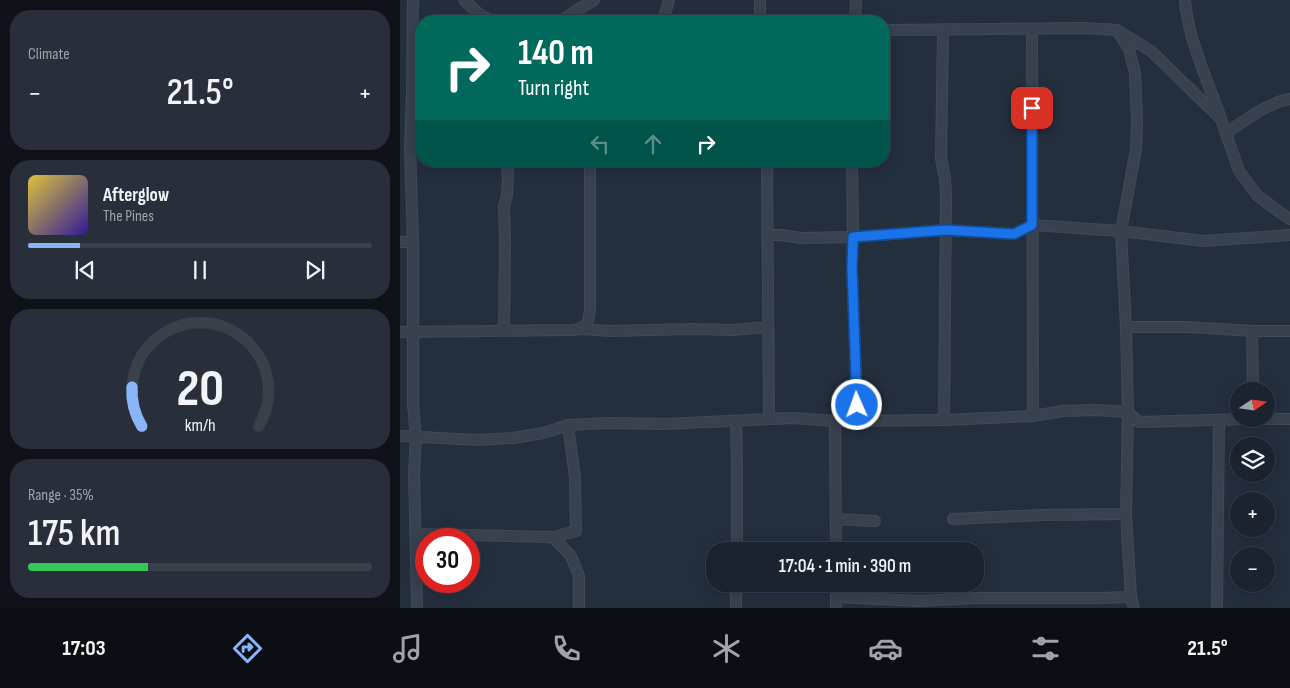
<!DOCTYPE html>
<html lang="en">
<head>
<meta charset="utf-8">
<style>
  :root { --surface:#1b232e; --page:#282f3a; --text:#f1f3f6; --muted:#a0a4aa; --line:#39404a; --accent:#8ab4f8 }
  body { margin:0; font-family:"Sofia Sans Condensed",sans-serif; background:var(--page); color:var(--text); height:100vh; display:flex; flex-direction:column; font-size:19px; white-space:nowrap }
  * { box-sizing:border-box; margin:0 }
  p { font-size:16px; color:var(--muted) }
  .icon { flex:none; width:28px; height:28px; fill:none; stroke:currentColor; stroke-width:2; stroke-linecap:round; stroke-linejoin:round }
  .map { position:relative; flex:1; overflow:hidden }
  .sheet { display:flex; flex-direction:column; gap:10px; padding:10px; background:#0f1319; width:400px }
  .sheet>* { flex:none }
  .banner { position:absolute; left:15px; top:15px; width:475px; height:152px; border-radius:20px; box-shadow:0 2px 12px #0003,0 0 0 1px var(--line); background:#00695c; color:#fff; overflow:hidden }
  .needle { width:32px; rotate:77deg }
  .buttons { position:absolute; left:830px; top:382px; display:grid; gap:10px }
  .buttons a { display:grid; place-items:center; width:45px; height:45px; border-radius:50%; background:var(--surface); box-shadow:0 2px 12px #0003,0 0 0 1px var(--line); font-size:25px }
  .speed { position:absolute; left:15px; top:528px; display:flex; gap:10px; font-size:25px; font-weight:700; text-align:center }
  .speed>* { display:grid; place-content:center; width:65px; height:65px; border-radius:50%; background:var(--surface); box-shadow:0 2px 12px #0003,0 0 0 1px var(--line); line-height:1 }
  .speed .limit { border:8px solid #d22; background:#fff; color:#111 }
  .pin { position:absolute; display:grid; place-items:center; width:42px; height:42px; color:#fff; margin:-21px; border-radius:10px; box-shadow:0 2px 8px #0006 }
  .me { position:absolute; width:55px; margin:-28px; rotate:358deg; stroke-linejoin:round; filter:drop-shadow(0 0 4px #0008) }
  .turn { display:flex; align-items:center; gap:18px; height:105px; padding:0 20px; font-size:22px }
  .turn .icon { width:65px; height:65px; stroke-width:2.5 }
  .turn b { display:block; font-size:35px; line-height:42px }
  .lanes { display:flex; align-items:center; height:48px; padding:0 20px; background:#0003; justify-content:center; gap:25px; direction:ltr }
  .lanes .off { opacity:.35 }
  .big { font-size:38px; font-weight:600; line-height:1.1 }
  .sheet .card { flex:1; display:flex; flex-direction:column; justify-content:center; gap:8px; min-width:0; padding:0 18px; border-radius:20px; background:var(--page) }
  .sheet .dial { align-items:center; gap:0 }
  .dial svg { height:130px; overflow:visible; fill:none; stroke:var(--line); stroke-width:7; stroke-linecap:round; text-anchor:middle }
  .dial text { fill:var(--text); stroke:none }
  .song { display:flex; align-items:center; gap:15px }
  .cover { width:60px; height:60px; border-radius:8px; background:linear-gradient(135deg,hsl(50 70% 55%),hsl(250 70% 35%)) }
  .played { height:5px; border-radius:2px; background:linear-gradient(90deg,var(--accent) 15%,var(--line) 15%) }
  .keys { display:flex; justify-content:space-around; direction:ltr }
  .heat { display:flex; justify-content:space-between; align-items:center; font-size:28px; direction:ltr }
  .charge { height:8px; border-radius:4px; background:linear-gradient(90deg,#34c759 35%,var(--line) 0) }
  .trip { position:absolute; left:306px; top:542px; width:278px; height:50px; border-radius:20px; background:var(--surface); box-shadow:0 2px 12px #0003,0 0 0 1px var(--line); font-weight:600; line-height:50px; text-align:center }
  .tab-bar { display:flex; height:80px; justify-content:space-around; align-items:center; background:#0b0e12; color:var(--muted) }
  .tab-bar .icon { width:35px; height:35px }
  .tab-bar .current { color:var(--accent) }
  .tab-bar b { font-size:22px; color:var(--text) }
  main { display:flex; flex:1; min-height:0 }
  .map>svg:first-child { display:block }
</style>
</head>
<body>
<main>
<section class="sheet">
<div class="card"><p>Climate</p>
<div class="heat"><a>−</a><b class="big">21.5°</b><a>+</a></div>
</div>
<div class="card">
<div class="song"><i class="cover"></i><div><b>Afterglow</b><p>The Pines</p></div></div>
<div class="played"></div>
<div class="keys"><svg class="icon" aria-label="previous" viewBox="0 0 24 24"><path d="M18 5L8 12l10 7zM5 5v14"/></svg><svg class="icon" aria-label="pause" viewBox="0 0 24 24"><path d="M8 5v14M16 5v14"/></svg><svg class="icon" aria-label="next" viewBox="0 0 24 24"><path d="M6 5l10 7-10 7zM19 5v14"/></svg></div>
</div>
<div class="card dial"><svg viewBox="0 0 100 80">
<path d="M14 69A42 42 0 1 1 86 69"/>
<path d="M14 69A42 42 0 0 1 8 45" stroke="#8ab4f8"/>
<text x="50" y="56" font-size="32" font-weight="700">20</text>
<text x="50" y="72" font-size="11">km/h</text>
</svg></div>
<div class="card"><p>Range · 35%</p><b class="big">175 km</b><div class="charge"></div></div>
</section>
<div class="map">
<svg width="890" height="608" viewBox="0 0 890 608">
  <rect width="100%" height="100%" fill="#242f3e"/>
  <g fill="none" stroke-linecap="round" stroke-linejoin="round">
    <g stroke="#414a57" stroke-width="12">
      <g id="minor">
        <polyline points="13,0 12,93 10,147 13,242 13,404 16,437 14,472 17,608"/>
        <polyline points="64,0 80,15 93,21"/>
        <polyline points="360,0 360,21"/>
        <path d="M785,0C788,39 807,79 820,116"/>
        <polyline points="161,21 172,13 194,0"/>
        <polyline points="263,21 269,0"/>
        <polyline points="455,21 456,0"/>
        <polyline points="632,29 633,416"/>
        <polyline points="484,30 684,28 717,30 751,51 821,119 839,171 857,195 878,211 890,219"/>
        <polyline points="543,30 541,158 545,178 546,197 544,420"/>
        <polyline points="717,30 729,49 735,73 737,121 736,149 721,231 726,327 728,412 726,514 731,597 734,608"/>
        <path d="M827,132C845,121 869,102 890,99"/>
        <polyline points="367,161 369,419"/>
        <polyline points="368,235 381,235 401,238 453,237 545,230 614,234 632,225 721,231 804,241 890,235"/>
        <polyline points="0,242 13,242"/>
        <polyline points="726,327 788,327 852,331 890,331"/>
        <polyline points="182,329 210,331 293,329 333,330 368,327"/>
        <polyline points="104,330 105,241 104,207 107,195 108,177 107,161"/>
        <polyline points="852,331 853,391"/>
        <path d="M0,332L174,330C188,328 189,321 190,308V161"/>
        <polyline points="862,419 890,419"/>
        <polyline points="336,421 337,467 337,551"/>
        <polyline points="168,425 175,478 176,531 153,537 171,556 179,576 179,608"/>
        <polyline points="0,436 79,440 113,438 144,433 168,425 207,423 265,424 391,418 435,421 544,420 633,416 663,411 694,410 728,412 739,422 846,419"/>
        <polyline points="436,519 475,521"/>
        <polyline points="553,519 643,515 726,514"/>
        <polyline points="16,534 153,537"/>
        <polyline points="436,551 435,421 448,418 455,414 457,405 452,267 453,237 452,161"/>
        <polyline points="436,597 520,601 573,598 699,598 731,597"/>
        <polyline points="336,608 336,584"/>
        <polyline points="436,608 436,584"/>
        <polyline points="817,608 819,420"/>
      </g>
    </g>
    <use href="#minor" stroke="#38414e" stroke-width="10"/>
  </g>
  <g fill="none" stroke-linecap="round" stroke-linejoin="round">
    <g stroke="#114b97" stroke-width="12">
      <polyline id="route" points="457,405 452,268 453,237 546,230 614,234 632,225 632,108"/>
    </g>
    <use href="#route" stroke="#1a73e8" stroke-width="9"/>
  </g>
</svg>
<div class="buttons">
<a><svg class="needle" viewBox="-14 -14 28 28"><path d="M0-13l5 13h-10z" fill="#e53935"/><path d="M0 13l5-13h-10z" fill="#a0a4aa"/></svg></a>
<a><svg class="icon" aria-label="layers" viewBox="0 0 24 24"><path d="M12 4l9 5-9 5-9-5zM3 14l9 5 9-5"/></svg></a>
<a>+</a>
<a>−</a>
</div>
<div class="speed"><div class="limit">30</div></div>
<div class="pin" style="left:632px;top:108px;background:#d93025"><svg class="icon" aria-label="arrive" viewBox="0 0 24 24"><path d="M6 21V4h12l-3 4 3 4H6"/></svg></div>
<svg class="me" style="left:457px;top:405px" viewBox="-20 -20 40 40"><circle r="17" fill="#1a73e8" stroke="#fff" stroke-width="3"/><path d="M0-11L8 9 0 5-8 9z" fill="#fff"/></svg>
<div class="trip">17:04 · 1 min · 390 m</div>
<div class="banner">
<div class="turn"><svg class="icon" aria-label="right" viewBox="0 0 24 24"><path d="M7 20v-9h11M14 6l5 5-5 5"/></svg><div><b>140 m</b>Turn right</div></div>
<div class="lanes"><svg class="icon off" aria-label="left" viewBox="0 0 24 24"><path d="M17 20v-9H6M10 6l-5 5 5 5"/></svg><svg class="icon off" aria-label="ahead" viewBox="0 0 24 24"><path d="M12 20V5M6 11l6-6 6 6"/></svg><svg class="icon" aria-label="right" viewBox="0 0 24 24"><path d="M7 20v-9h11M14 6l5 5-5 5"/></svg></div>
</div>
</div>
</main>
<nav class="tab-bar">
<b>17:03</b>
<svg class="icon current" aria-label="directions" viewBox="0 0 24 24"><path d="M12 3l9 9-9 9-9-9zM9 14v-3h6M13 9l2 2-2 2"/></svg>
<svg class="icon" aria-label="music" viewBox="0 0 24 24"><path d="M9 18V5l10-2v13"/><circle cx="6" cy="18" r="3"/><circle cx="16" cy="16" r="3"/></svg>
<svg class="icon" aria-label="phone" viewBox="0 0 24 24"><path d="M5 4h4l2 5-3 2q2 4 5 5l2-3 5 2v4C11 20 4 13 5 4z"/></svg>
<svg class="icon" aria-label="climate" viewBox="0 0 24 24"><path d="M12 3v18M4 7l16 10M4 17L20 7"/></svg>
<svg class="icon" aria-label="car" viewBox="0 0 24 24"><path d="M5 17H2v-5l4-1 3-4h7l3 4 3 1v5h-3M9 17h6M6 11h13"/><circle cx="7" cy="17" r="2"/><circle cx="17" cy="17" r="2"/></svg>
<svg class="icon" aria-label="filters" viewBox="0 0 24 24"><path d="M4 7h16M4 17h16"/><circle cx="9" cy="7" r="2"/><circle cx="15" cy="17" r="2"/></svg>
<b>21.5°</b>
</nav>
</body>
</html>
